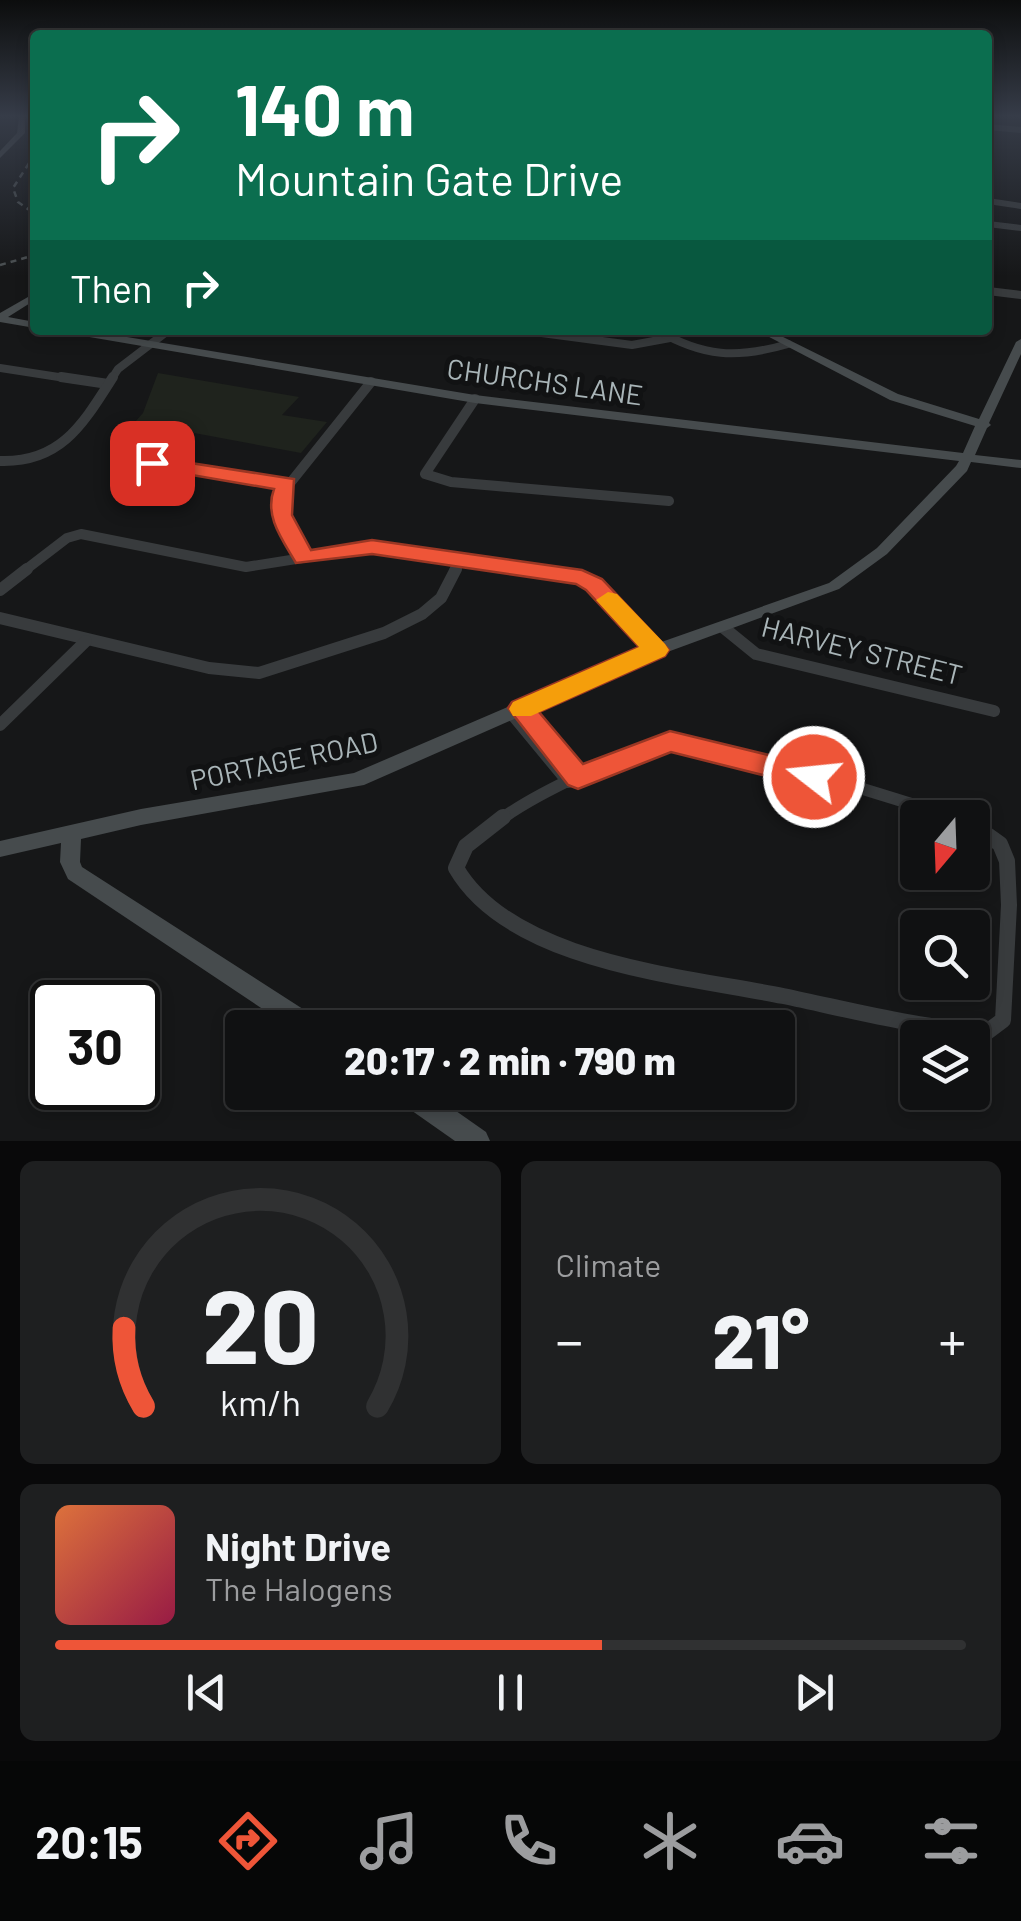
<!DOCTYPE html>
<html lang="en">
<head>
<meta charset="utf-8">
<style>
  :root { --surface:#101112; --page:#1e1f20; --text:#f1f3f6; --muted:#9c9d9f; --line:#303132; --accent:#ee5538 }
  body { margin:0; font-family:Barlow,sans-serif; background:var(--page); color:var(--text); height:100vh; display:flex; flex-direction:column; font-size:38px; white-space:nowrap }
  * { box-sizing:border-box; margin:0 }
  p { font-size:32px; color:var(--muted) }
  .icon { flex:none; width:55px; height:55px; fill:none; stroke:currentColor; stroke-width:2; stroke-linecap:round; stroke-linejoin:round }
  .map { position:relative; height:1141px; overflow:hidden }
  .details { display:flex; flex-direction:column; gap:20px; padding:20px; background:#09090a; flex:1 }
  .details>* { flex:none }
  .top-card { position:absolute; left:30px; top:30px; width:962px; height:305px; border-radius:10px; box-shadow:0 5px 15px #0003,0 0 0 2px var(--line); background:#0b6e4f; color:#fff; overflow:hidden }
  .needle { width:65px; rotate:199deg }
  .fabs { position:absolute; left:900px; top:800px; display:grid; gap:20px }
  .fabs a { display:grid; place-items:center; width:90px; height:90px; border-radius:10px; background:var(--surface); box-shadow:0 5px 15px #0003,0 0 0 2px var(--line); font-size:50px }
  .speed { position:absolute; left:30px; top:980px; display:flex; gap:20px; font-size:50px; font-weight:700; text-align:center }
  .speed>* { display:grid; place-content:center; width:130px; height:130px; border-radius:50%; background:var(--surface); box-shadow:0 5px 15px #0003,0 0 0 2px var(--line); line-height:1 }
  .speed .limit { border:5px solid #111; border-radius:15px; background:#fff; color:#111 }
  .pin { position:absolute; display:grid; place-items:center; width:85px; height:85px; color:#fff; margin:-42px; border-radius:20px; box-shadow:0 5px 15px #0006 }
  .me { position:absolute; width:110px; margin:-55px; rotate:286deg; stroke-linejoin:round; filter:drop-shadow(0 0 8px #0008) }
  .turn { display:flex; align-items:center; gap:35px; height:210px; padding:0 40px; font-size:45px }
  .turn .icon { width:130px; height:130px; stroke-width:2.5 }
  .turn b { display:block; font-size:70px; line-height:85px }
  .then { display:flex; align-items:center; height:95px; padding:0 40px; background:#0003; gap:20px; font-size:38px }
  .big { font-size:75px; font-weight:800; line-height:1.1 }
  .details .tile { flex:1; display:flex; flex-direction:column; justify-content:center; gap:15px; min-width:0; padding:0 35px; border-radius:15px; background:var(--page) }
  .details .dial { align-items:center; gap:0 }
  .dial svg { height:260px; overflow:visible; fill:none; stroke:var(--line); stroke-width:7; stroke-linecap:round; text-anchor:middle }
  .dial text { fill:var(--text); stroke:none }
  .song { display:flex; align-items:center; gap:30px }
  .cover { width:120px; height:120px; border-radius:15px; background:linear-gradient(135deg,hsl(20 70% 55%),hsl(340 70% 35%)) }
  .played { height:10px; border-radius:5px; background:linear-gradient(90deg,var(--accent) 60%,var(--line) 60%) }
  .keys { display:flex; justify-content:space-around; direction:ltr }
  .heat { display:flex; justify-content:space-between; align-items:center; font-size:55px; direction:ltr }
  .details .tiles { flex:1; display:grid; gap:20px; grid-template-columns:1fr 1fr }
  .tile:last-child { grid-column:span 2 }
  .trip { position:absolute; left:225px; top:1010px; width:570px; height:100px; border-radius:10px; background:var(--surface); box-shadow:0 5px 15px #0003,0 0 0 2px var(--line); font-weight:800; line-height:100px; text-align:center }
  .tab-bar { display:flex; height:160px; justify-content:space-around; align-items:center; background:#060707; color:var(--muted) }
  .tab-bar .icon { width:70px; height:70px }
  .tab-bar .on { color:var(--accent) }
  .tab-bar b { font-size:45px; color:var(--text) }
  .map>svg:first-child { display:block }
</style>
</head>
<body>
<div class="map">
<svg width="1021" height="1141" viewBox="0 0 1021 1141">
  <rect width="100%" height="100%" fill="#161718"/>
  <polygon fill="#1f231d" points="158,373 299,397 282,415 327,422 301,453 135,422 143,413"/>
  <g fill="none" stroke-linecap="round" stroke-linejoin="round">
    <g stroke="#383b3d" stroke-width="6">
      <polyline points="988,127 1021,130"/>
      <polyline points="988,201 1021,206"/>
      <polyline points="988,224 1021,228"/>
    </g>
    <g stroke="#383b3d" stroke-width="8">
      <polyline points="988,291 1021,295"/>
      <polyline points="519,330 632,345 670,338"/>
      <path d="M657,330C703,357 737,359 788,344"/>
      <polyline points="0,368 78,380"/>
      <polyline points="111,380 118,369 169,330"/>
    </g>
    <g stroke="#383b3d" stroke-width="10">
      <polyline points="61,377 108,384"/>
      <polyline points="475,399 425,474 451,482 669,501"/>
      <path d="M0,461C61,463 83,424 113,377"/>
      <polyline points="152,463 287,484"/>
      <polyline points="304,558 282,518 283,492 371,382"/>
      <polyline points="24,571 67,538 81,534 246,567 372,547 537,571"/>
      <polyline points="454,571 461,558"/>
    </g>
    <g stroke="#383b3d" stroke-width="12">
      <polyline points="520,569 582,578 594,585 656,650"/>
      <polyline points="0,590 27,569"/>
      <polyline points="0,618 209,668 259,673 384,633 422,614 441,598 456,569"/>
      <polyline points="724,628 756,654 994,711"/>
      <polyline points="521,709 578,778"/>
      <polyline points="511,713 568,782"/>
      <polyline points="0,725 86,641"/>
      <path d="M500,820C535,794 625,751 667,742C701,735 909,804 957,818"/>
    </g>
    <path stroke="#383b3d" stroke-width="16" d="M503,817L466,846L456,868C511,963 685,976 783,996C851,1010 917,1028 987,1032L1003,1020L1009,905L1007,861L1000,844L972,824"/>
    <g fill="#464b4d" fill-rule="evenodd">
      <polygon points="19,116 25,116 25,133 0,158 0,151 17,133"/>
      <polygon points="35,293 35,300 8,317 35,322 35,328 0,322 0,313"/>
      <polygon points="61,330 85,330 475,395 963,453 975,426 890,400 756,330 769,330 898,394 979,419 1016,342 1021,339 1021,354 989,423 991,425 987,428 975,455 1021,460 1021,468 971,462 967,471 887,554 839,589 662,654 364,785 141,825 81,839 80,862 82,867 320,1020 323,1028 291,1028 68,879 60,862 61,843 0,857 0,841 141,809 354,773 650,646 829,583 877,548 956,466 959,461 475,403 66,333"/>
      <polygon points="395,1092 429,1092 486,1132 490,1141 455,1141 398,1101"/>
    </g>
    <g stroke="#4b5052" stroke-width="2.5" stroke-dasharray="6 5" stroke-linecap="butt">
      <polyline points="35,154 13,188 18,202 35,214"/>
      <polyline points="0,265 35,255"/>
    </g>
  </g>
  <linearGradient id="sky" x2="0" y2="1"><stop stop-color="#0c0d0d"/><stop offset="0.42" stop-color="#363c48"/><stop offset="1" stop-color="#363c48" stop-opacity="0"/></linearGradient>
  <rect width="1021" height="276" fill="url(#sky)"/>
  <path fill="#ee5538" stroke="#9b3724" stroke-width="2.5" d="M152,457L294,479L292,515L311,550L372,540L582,570L602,579L669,650L665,656L539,712L583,764L670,731L814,766L824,769L828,777L824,785L814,788L671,752L578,789L568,785L508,708L512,702L639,647L586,590L576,584L372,554L296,563C282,539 264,516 274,489L145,467V459Z"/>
  <polygon fill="#f59e0b" points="608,592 617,594 665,644 669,650 665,656 531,716 513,716 509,709 513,702 639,647 596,600"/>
  <g text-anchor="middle" stroke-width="10" stroke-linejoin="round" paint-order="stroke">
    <g font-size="28" fill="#a9b5b8" stroke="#111213">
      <text transform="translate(545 382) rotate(8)" y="10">CHURCHS LANE</text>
      <text transform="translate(862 651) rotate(14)" y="10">HARVEY STREET</text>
      <text transform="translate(284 761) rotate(-12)" y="10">PORTAGE ROAD</text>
    </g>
  </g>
</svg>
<div class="fabs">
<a><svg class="needle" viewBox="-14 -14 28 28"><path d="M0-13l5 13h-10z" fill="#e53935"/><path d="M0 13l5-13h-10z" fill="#9c9d9f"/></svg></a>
<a><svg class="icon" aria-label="search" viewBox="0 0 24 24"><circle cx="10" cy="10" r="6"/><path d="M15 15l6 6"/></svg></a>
<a><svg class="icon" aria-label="layers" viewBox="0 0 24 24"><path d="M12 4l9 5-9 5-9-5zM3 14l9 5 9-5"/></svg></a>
</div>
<div class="speed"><div class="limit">30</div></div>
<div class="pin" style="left:152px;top:463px;background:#d93025"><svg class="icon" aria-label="arrive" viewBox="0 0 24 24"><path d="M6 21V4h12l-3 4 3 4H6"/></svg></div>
<svg class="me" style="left:814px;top:777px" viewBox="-20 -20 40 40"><circle r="17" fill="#ee5538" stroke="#fff" stroke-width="3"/><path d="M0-11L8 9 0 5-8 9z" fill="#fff"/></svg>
<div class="trip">20:17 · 2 min · 790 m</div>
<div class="top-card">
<div class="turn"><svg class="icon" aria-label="right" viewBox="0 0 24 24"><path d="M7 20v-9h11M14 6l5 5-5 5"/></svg><div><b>140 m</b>Mountain Gate Drive</div></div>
<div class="then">Then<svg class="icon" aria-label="right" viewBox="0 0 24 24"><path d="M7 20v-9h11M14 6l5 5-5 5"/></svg></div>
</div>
</div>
<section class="details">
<div class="tiles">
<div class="tile dial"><svg viewBox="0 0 100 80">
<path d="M14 69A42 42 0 1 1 86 69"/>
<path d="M14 69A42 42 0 0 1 8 45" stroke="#ee5538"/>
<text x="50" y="56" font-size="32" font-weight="700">20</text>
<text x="50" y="72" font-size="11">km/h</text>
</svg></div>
<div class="tile"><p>Climate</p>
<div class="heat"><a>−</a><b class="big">21°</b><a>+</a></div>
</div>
<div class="tile">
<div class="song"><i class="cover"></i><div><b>Night Drive</b><p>The Halogens</p></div></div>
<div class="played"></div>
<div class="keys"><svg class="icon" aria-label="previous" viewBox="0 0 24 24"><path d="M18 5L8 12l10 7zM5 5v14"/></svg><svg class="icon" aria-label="pause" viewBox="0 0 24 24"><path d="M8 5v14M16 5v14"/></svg><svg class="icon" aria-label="next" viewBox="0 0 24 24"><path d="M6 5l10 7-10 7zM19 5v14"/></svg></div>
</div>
</div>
</section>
<nav class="tab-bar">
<b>20:15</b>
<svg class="icon on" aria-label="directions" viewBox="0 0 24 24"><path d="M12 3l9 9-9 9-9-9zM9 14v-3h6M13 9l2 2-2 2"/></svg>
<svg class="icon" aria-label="music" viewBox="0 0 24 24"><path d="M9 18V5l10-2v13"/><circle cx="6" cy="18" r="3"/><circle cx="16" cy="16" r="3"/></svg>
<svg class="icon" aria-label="phone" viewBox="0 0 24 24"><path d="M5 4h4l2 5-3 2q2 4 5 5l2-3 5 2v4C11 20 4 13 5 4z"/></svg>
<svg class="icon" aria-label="climate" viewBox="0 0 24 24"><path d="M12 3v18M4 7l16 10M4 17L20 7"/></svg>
<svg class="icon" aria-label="car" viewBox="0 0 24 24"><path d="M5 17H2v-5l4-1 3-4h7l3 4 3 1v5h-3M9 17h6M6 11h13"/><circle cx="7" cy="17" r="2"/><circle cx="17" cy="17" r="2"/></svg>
<svg class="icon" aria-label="filters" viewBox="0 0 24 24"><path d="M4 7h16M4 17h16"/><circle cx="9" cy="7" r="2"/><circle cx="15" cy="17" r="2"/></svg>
</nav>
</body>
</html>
